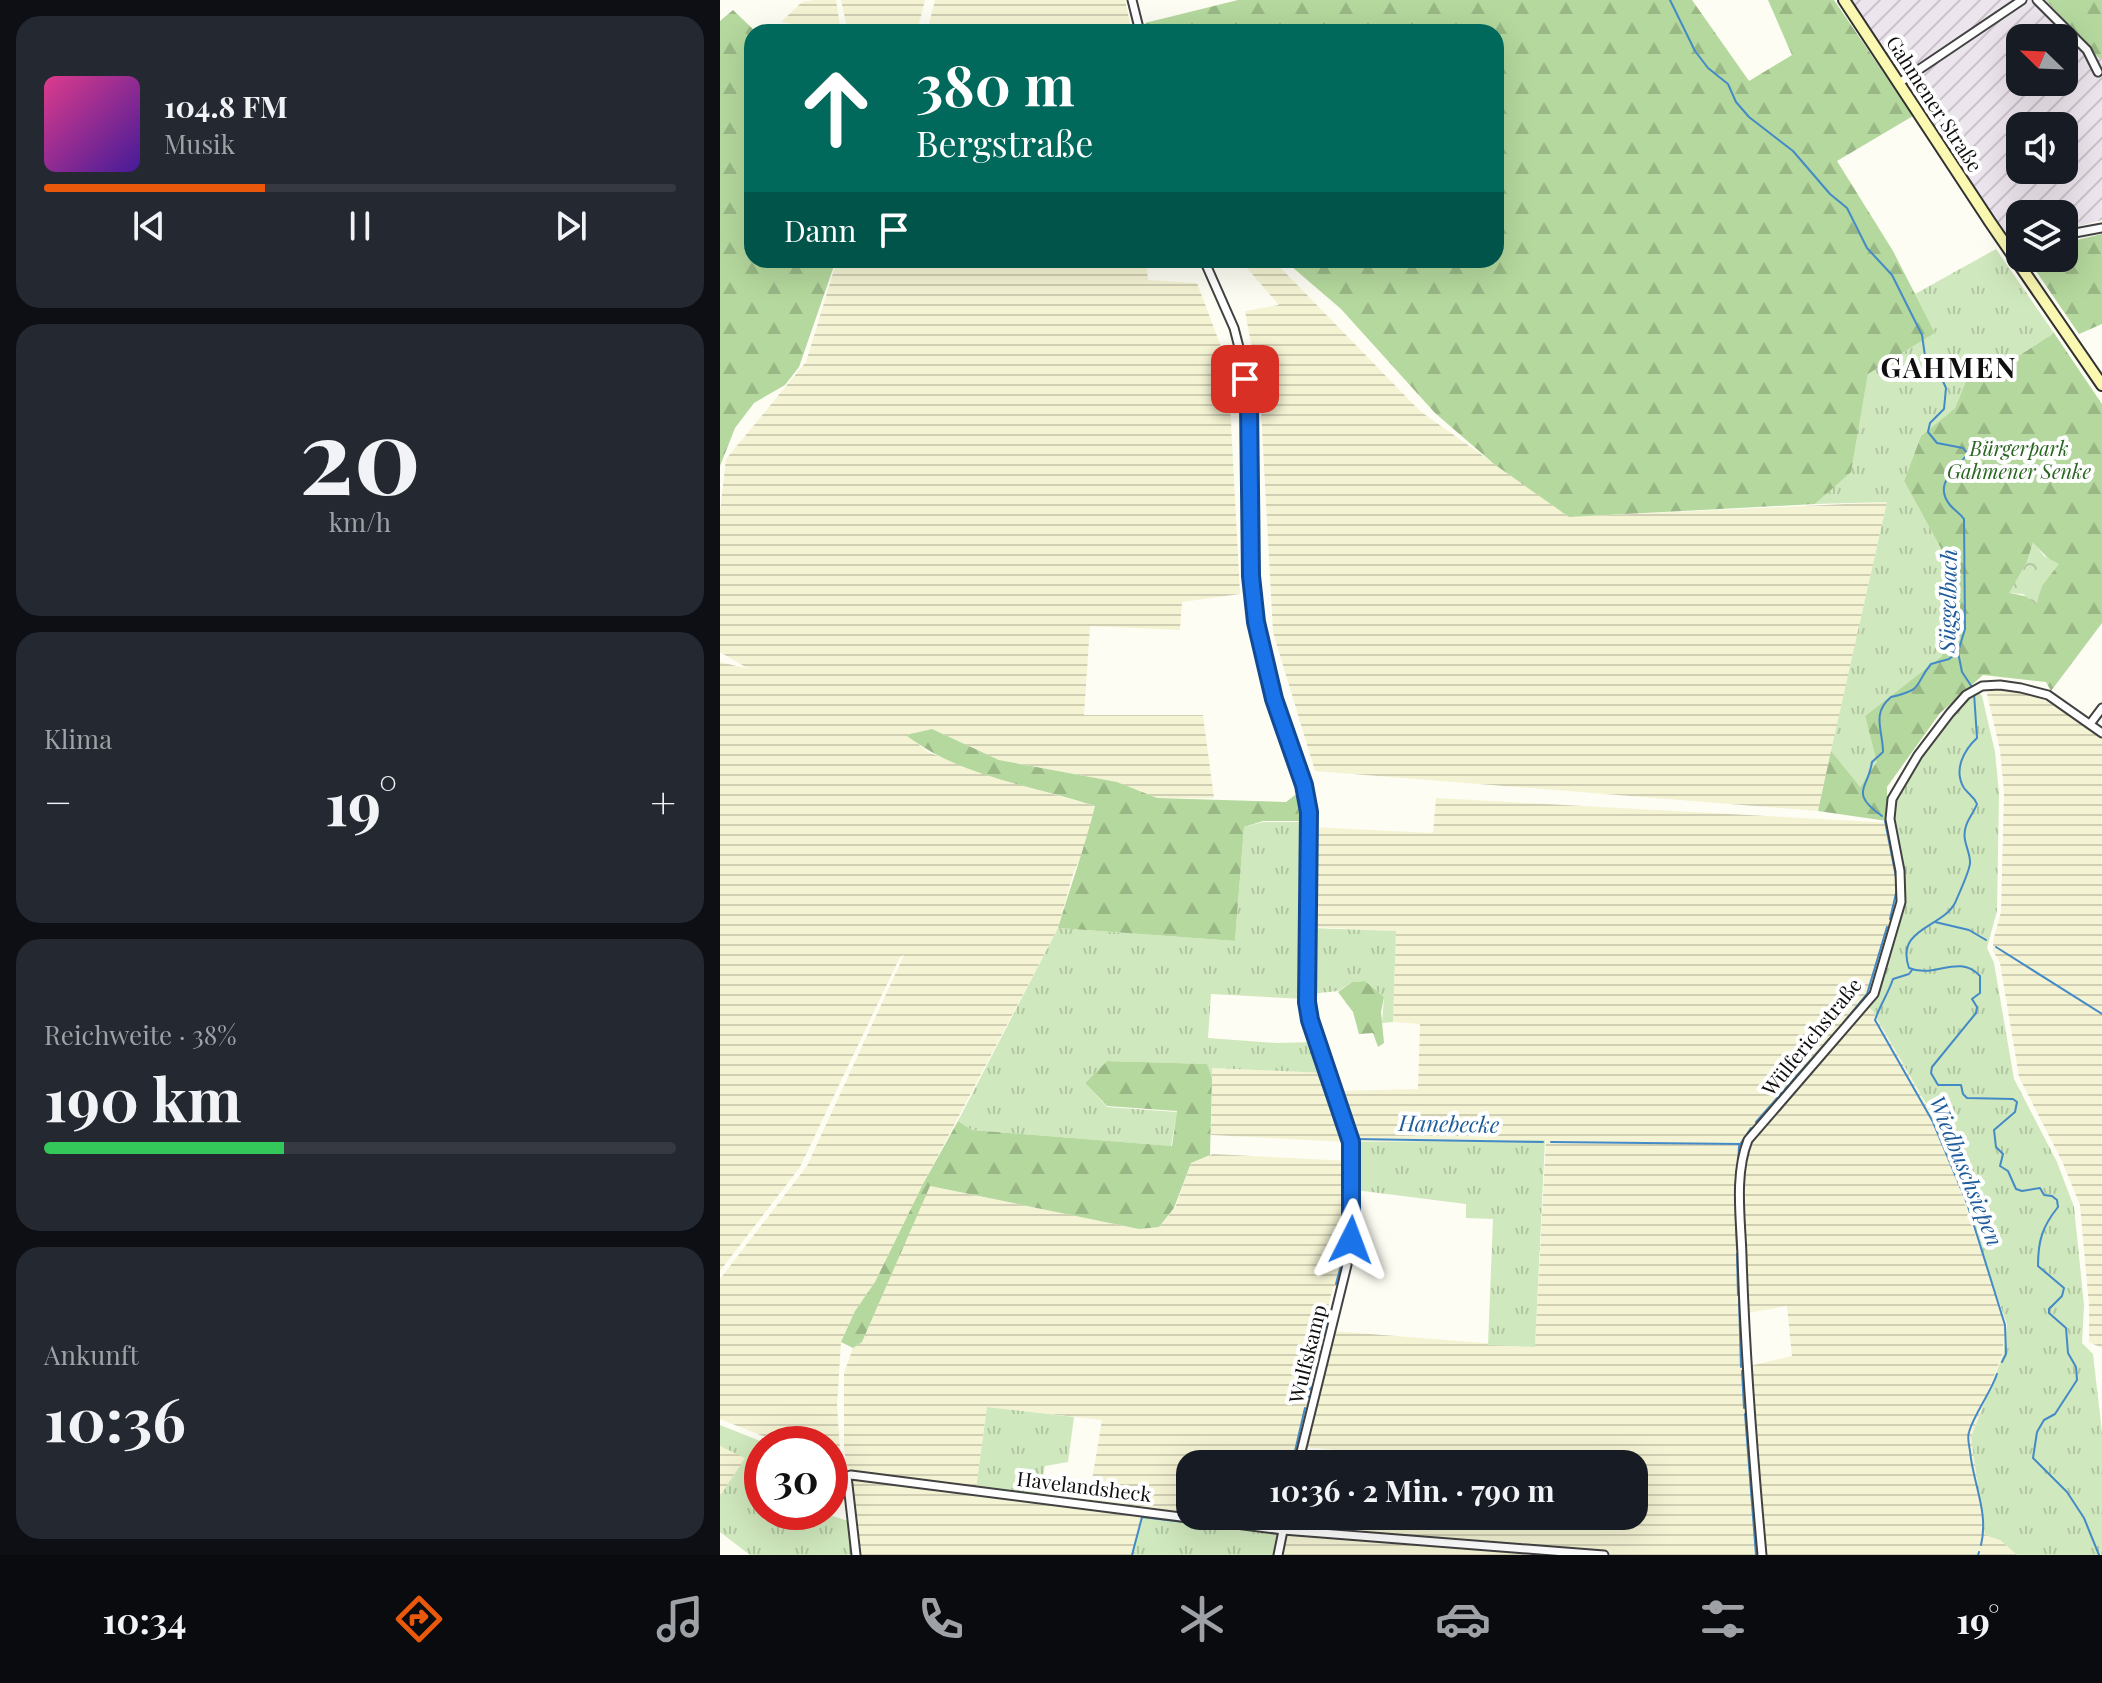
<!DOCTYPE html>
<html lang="de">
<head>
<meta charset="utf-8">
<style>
  :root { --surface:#171b24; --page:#242831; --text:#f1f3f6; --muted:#9ea1a6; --line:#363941; --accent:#ea580c }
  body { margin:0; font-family:"Playfair Display",serif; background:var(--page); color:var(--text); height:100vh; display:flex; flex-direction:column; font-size:30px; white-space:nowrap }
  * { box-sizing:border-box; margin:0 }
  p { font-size:26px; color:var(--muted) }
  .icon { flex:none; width:44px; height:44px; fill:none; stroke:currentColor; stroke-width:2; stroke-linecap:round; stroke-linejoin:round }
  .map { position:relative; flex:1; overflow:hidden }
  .drawer { display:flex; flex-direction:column; gap:16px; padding:16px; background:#0d0f14; width:720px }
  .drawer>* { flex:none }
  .guide { position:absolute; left:24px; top:24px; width:760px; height:244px; border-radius:24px; box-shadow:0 8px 32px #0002; background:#00695c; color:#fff; overflow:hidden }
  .needle { width:52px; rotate:293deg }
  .buttons { position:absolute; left:1286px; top:24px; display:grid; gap:16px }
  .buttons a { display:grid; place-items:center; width:72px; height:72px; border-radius:16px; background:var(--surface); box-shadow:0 8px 32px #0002; font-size:40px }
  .speed { position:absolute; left:24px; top:1426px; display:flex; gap:16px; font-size:40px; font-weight:700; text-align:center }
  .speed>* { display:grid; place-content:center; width:104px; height:104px; border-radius:50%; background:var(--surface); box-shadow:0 8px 32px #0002; line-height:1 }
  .speed .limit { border:12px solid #d22; background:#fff; color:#111 }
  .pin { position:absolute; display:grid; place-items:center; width:68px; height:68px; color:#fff; margin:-34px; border-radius:16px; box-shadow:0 4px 12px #0006 }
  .me { position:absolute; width:88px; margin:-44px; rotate:3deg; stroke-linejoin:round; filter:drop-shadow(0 0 6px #0008) }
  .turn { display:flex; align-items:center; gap:28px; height:168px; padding:0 40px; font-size:36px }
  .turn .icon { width:104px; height:104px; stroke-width:2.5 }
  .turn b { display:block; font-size:56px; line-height:68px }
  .then { display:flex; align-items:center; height:76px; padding:0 40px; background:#0003; gap:16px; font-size:30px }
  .big { font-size:60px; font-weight:700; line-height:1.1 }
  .drawer .tile { flex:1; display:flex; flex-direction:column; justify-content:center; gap:12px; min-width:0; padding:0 28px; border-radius:24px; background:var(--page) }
  .drawer .dial { align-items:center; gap:0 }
  .dial b { font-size:104px; line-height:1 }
  .song { display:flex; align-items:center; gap:24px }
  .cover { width:96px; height:96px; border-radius:12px; background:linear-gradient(135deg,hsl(330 70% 55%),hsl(260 70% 35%)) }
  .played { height:8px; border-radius:4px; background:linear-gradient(90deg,var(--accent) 35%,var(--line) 35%) }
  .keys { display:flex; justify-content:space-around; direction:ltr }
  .heat { display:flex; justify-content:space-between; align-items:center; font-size:44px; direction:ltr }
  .charge { height:12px; border-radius:6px; background:linear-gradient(90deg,#34c759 38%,var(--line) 0) }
  .trip { position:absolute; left:456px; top:1450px; width:472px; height:80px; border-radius:24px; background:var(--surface); box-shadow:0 8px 32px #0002; font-weight:700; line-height:80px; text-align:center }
  .tabs { display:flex; height:128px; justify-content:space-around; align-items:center; background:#090b0e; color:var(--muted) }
  .tabs .icon { width:56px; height:56px }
  .tabs .current { color:var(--accent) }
  .tabs b { font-size:36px; color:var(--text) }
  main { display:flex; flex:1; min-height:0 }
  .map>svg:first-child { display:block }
</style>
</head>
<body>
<main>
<section class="drawer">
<div class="tile">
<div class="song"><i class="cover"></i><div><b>104.8 FM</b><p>Musik</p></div></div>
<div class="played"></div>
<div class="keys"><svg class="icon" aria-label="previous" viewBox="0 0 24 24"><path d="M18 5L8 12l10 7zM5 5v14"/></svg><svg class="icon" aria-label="pause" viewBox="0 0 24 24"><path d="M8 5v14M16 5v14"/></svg><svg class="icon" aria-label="next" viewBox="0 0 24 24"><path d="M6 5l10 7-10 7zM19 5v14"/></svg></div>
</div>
<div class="tile dial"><b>20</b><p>km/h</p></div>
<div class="tile"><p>Klima</p>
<div class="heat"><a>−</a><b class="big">19°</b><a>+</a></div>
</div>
<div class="tile"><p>Reichweite · 38%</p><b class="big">190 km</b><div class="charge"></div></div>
<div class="tile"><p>Ankunft</p><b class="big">10:36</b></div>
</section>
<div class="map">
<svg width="1382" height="1555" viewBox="0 0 1382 1555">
  <defs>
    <pattern id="industrial-furrows" width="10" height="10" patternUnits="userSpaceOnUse" patternTransform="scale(2)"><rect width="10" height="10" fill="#ede5ed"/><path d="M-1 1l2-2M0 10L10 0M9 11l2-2" fill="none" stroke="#cac3ca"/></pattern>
    <pattern id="farmland-rules" width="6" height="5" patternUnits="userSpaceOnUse" patternTransform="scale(2)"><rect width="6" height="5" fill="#f4f3d3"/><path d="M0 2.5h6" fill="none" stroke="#d0cfb4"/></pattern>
    <pattern id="grass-tufts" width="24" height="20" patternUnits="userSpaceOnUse" patternTransform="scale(2)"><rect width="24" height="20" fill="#d0e8bd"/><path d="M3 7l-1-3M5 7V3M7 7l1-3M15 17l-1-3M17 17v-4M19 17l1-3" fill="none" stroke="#b1c6a1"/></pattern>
    <pattern id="forest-firs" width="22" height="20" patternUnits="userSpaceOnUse" patternTransform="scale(2)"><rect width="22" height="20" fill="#b4d89d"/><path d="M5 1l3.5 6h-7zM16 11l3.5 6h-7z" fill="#9ab886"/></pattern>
    <pattern id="park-crowns" width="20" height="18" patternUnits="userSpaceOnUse" patternTransform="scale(2)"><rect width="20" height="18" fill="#d0e8bd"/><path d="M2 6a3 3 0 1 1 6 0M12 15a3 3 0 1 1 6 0" fill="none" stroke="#b1c6a1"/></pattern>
  </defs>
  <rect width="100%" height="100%" fill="#fefdf3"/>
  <path fill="url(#industrial-furrows)" fill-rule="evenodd" d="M1127,0H1326L1382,60V220L1344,230V214H1300V242L1288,245ZM1300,38H1344V82H1300ZM1300,126H1344V170H1300Z"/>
  <g fill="url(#farmland-rules)" fill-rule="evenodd">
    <polygon points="94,0 116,0 121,32 90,32 79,25 61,22 82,2"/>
    <polygon points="121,0 205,0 197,32 128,32"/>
    <polygon points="215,0 405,0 412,32 207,32"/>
    <polygon points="117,260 426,260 428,280 477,283 508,365 520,594 462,602 460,630 370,626 364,715 483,715 494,798 437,798 397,782 279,760 212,729 187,735 208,752 269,776 375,806 367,841 352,877 338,928 203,1184 155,1282 135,1311 121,1342 117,1405 121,1467 110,1463 110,1444 63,1444 0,1419 0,1279 87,1166 184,955 180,957 80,1167 0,1271 0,662 29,669 0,652 0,512 6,459 86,362"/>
    <polygon points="520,260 553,260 700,411 849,517 1167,502 1098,811 595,771 553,632 540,391 525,311 559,305"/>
    <polygon points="1275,688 1314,694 1382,733 1382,1348 1369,1342 1369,1305 1360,1205 1342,1161 1299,1077 1280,963 1273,951 1273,941 1281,912 1284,792 1280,750 1267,694"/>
    <path d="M716,798L1174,823L1181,902L1155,989L1146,1005L1152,1010L1218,1125L1286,1325L1282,1355L1251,1437L1262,1506L1280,1540L1297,1555H891L643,1534L644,1516H914V1464H649L650,1453L584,1447L612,1331L815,1347L826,1140L633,1142L617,1091L698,1089L700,1024L673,1022L676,931L590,927L591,827L713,833ZM1067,1306L1072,1356L1029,1366L1027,1313Z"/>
    <polygon points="492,1068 605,1073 628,1142 491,1135"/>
    <path d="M493,1154L630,1161V1217L624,1263L618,1287H613L606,1315L610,1319L574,1464H470V1516H562L560,1527L424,1511L412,1555H138L124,1448V1373L133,1348L142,1342L209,1186L419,1229L439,1227L455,1208L471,1163ZM267,1407L382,1420L368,1504L256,1490Z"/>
    <polygon points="0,1446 26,1457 0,1496"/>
    <polygon points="573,1531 873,1555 561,1555 564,1538"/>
  </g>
  <g fill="url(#grass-tufts)">
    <polygon points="1276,249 1334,333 1277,370 1248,376 1235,408 1201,436 1184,481 1224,554 1222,656 1145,716 1158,762 1139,788 1111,751 1167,502 1095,504 1131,471 1148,374 1215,333 1195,294"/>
    <polygon points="1258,691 1262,696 1275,752 1279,793 1277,911 1267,948 1274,963 1294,1079 1337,1162 1354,1207 1364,1305 1362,1343 1373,1354 1382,1432 1382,1555 1297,1555 1280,1540 1265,1535 1251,1437 1283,1355 1287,1325 1218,1124 1152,1010 1146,1005 1182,902 1173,797 1199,755 1247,697"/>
    <polygon points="543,822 586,822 585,999 491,994 488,1038 557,1043 594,1042 605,1073 492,1068 492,1078 486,1064 387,1061 365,1083 387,1107 457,1112 451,1146 252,1130 238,1121 338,928 515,941 524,827"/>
    <polygon points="590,928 676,931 673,1022 662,1023 664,997 645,981 632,982 618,991 590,994"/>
    <polygon points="825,1140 815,1347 768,1345 773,1219 746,1218 746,1204 635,1190 633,1142"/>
    <polygon points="267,1407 354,1417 348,1462 325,1466 319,1498 256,1489"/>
    <polygon points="0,1425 48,1444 42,1444 42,1512 101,1512 128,1521 132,1555 30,1555 0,1532 0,1496 25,1458 0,1446"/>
    <polygon points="423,1512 559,1531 555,1555 412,1555"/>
  </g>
  <g fill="url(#forest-firs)" fill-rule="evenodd">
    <polygon points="518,0 972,0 1029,81 1072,55 1048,0 1114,0 1193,116 1117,161 1173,251 1215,333 1148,374 1131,472 1095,504 849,517 774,464 715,413 621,309 564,260 776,260 776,32 427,32 425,23"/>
    <polygon points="1326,0 1382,0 1382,60 1377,56"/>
    <polygon points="13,10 36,32 32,32 32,260 116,260 79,367 65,385 34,403 15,428 0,466 0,21"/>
    <polygon points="1382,234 1382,324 1359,334 1307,258 1344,258 1344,243"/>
    <path d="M1334,333L1382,404V623L1331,691L1326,682L1263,675L1220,713L1167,787V821L1098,811L1111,751L1140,787L1157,762L1145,716L1222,656L1224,554L1184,481L1201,436L1235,408L1248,376L1277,370ZM1313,543L1331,561L1328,577L1309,597L1290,593L1307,562Z"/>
    <path d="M212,729L279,760L397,782L437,798L566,802L575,795L585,797L586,821H543L524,827L515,941L338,928C350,887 365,847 375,806C311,785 240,777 186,735Z"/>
    <polygon points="645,981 664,997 661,1012 664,1043 658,1047 653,1033 639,1034 633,1012 618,992 632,982"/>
    <polygon points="387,1061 487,1064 492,1078 490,1155 471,1163 454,1208 439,1227 419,1229 210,1186 142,1342 133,1348 121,1342 135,1311 155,1282 203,1184 238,1121 252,1130 452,1146 457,1111 387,1106 365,1083"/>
  </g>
  <polygon fill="url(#park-crowns)" points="1313,542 1324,556 1339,564 1322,586 1316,605 1303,594 1289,593 1307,562"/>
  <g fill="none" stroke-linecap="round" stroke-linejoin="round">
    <g stroke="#448ac7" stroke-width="2">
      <path d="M950,0L975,51L988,68L1008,84L1016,102L1029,117L1073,151L1110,194L1127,208L1147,248L1172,275L1202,335L1206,363L1212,372L1222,379L1226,388L1224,409L1210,423L1208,432L1217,443L1243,448L1246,452V456C1235,470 1213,484 1230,505C1235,511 1240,513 1244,519L1245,629L1238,652L1242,672L1252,687"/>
      <path d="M1254,693L1257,738C1244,750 1233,770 1244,788C1249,795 1254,796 1257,804C1254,812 1248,819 1246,826C1241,840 1250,850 1250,862C1251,868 1238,896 1235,903C1222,928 1175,928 1189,968C1214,979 1239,953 1260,976V993L1252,999L1257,1007L1256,1013L1212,1067L1211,1073L1218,1085H1241L1243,1094L1247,1098L1293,1099L1297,1102L1295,1112L1274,1130L1276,1147L1283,1154L1280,1166L1288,1171L1296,1189L1302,1191L1320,1188L1324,1195L1332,1196L1337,1200L1338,1207C1322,1227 1318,1241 1318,1266L1344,1288L1342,1296L1329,1309V1313L1346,1328L1348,1353L1356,1367L1357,1380L1335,1414L1324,1420L1317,1432L1313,1458L1347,1492L1364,1518L1379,1555"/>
      <path d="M1162,816C1129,793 1148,789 1152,762L1163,752C1163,730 1151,714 1171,697C1205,689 1193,686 1211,664L1229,659L1238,652"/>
      <polyline points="1165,821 1177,882"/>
      <polyline points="1170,919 1177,889"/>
      <polyline points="1215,922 1249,930 1266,940"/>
      <polyline points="1276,947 1382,1014"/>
      <path d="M1192,970L1189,974L1173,979C1168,994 1160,1005 1155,1020L1213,1122L1247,1203L1285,1325L1286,1354L1282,1362"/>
      <polyline points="1124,1022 1147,994 1167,927"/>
      <polyline points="1036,1122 1119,1028"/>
      <polyline points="634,1139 823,1142"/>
      <polyline points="831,1142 1020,1144"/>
      <polyline points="627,1161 627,1174"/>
      <polyline points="1018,1165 1019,1146 1031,1128"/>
      <polyline points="627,1180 628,1219"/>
      <polyline points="1016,1219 1017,1249"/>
      <polyline points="1017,1254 1018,1295"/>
      <polyline points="623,1255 628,1225"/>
      <polyline points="616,1284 622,1261"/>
      <polyline points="1019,1299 1021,1367"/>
      <polyline points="601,1346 608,1320"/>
      <polyline points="1022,1371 1024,1408"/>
      <polyline points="587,1401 599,1351"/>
      <polyline points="1025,1414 1036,1555"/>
      <polyline points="572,1464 585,1408"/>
      <polyline points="478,1524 550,1532"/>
      <polyline points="551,1524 560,1516"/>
      <path d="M1261,1545C1269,1512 1253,1484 1250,1451C1249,1445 1247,1437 1249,1432C1254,1414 1270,1394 1277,1374"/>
      <polyline points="412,1555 422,1517 472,1523"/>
      <polyline points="1258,1555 1259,1552"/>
    </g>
    <g stroke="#424242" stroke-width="11">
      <g id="street">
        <polyline points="412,0 420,32"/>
        <polyline points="1317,0 1367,50 1378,72"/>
        <polyline points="1179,83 1302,0"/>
        <polyline points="1344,235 1382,228"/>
        <polyline points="484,260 514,328 521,355 529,403 531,576 536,622 554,699 584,785 589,812 587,1002 589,1018 631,1142 633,1216 627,1265 578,1464"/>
        <polyline points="1370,724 1382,708"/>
        <polyline points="136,1555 127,1476 131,1475 563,1530 884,1555"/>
        <polyline points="558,1555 566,1516"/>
        <path d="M1042,1555C1033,1455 1025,1356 1022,1256C1021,1220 1014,1175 1028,1140L1154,994L1181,902L1180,871L1170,819L1172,799L1198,755L1230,713L1246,695L1262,686L1280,685L1301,688L1328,695L1382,733"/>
      </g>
    </g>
    <g stroke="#313131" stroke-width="14">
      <polyline id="secondary" points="1124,0 1270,222 1382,385"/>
    </g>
    <use href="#street" stroke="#fff" stroke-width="7"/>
    <use href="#secondary" stroke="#fbf8b1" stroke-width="10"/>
  </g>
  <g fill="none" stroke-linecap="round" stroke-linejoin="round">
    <g stroke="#114b97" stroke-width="20">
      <polyline id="route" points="525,379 529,403 531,576 536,622 554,699 584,785 589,812 587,1002 590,1020 631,1142 631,1240"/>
    </g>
    <use href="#route" stroke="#1a73e8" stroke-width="14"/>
  </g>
  <g text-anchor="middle" stroke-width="8" stroke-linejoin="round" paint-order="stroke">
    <g font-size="20" fill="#0f0f0f" stroke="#fff">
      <text transform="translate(1214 104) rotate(57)" y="7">Gahmener Straße</text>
      <text transform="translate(1092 1037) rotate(-51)" y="7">Wülferichstraße</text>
      <text transform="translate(588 1354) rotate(-76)" y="7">Wulfskamp</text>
      <text transform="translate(364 1487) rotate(7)" y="7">Havelandsheck</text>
    </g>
    <g font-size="20" font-style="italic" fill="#2b6522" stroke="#fff">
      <text x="1299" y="456">Bürgerpark<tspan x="1299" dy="23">Gahmener Senke</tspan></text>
    </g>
    <g font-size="22" font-style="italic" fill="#1e5c9c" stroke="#fff">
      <text transform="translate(1228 601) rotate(-89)" y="8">Süggelbach</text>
      <text transform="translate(729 1124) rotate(1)" y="8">Hanebecke</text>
      <text transform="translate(1246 1171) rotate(68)" y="8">Wiedbuschsiepen</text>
    </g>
    <g font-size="28" font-weight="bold" letter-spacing="2" fill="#0f0f0f" stroke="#fff">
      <text x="1229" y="378">GAHMEN</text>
    </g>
  </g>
</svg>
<div class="buttons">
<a><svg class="needle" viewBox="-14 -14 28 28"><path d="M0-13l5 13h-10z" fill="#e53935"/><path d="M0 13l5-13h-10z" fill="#9ea1a6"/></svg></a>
<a><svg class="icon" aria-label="sound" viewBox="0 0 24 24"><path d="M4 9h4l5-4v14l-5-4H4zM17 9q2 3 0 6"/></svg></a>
<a><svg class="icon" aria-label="layers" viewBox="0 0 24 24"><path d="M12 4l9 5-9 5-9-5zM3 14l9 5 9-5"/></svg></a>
</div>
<div class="speed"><div class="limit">30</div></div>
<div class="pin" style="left:525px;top:379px;background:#d93025"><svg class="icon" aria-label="arrive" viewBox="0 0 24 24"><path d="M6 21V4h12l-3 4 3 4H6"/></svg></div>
<svg class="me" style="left:631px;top:1240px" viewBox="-20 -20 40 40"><path d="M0-17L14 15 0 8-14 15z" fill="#1a73e8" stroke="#fff" stroke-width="4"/></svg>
<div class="trip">10:36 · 2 Min. · 790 m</div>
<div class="guide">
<div class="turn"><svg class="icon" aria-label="ahead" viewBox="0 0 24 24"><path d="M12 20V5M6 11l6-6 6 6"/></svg><div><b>380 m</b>Bergstraße</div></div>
<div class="then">Dann<svg class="icon" aria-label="arrive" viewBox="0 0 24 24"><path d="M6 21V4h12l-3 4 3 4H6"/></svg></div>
</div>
</div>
</main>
<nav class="tabs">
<b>10:34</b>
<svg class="icon current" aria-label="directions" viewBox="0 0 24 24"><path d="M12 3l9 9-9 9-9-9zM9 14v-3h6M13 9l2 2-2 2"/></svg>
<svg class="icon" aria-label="music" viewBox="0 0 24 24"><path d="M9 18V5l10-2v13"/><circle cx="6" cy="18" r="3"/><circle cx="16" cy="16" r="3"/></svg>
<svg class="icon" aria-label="phone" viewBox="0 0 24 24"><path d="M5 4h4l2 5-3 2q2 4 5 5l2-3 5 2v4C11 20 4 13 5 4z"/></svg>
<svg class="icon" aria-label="climate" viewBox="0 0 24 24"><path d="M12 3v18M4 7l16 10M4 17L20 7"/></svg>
<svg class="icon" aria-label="car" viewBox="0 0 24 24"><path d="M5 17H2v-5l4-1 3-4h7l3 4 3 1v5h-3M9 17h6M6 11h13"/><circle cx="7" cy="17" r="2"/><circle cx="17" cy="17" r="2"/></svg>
<svg class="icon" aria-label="filters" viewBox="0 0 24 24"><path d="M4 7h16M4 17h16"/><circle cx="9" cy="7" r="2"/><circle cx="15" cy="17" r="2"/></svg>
<b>19°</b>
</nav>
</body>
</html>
